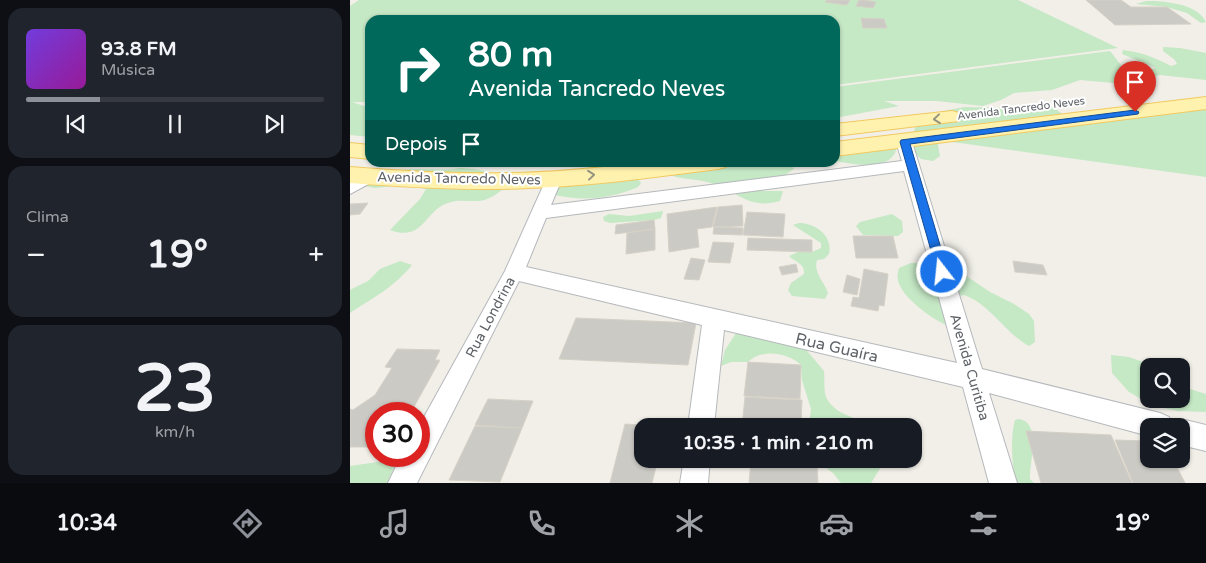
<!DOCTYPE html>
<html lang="pt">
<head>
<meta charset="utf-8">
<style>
  :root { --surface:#171b24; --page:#20242c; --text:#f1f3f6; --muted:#9ea1a6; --line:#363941; --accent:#8c9099 }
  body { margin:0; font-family:"Varela Round",sans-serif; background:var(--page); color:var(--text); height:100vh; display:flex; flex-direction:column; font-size:19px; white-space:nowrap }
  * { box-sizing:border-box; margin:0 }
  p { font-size:16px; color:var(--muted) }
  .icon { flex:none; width:28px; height:28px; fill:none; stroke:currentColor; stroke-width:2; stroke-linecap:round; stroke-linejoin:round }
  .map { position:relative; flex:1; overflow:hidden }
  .sheet { display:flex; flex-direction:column; gap:8px; padding:8px; background:#0d0f14; width:350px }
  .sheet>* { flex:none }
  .hud { position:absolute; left:15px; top:15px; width:475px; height:152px; border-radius:15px; box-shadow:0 1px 4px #0004; background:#00695c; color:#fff; overflow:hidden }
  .buttons { position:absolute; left:790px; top:358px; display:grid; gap:10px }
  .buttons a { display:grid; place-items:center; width:50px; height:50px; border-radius:10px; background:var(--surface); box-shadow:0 1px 4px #0004; font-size:25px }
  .speed { position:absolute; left:15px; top:402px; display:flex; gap:10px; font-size:25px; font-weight:700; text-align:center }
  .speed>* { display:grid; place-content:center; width:65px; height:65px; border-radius:50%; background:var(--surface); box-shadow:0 1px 4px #0004; line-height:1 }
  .speed .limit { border:8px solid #d22; background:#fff; color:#111 }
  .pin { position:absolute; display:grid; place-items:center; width:42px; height:42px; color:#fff; margin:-51px -21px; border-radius:50% 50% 50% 0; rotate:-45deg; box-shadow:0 0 5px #0007 }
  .pin .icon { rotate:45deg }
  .me { position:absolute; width:55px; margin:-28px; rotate:344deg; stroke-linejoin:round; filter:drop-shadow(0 0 4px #0008) }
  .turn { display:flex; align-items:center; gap:18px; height:105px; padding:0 20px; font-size:22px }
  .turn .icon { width:65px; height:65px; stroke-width:2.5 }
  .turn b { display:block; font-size:35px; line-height:42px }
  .then { display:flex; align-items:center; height:48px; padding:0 20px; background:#0003; gap:10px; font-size:19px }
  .big { font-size:38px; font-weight:700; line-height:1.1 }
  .sheet .tile { flex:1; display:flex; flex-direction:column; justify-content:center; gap:8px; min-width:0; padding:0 18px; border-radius:15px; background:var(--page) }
  .sheet .dial { align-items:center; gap:0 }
  .dial b { font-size:65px; line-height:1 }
  .song { display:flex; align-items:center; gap:15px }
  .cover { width:60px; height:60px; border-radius:8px; background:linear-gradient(135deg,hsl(260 70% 55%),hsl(300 70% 35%)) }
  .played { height:5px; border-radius:2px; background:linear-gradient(90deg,var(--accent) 25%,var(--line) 25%) }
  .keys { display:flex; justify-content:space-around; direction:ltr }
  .heat { display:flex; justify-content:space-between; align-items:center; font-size:28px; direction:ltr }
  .trip { position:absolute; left:284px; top:418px; width:288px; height:50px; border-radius:15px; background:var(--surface); box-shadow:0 1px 4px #0004; font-weight:700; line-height:50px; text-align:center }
  .menu { display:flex; height:80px; justify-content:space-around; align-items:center; background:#090b0e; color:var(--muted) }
  .menu .icon { width:35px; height:35px }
  .menu .active { color:var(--accent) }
  .menu b { font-size:22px; color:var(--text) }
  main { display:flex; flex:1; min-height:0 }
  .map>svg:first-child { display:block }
</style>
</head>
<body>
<main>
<section class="sheet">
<div class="tile">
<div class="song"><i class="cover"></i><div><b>93.8 FM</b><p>Música</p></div></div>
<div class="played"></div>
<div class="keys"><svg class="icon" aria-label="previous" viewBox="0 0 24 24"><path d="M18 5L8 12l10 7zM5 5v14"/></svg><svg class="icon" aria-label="pause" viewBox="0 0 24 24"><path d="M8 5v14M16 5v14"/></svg><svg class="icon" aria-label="next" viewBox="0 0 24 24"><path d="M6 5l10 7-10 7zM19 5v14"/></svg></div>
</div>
<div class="tile"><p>Clima</p>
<div class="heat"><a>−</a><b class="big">19°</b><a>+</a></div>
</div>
<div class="tile dial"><b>23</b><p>km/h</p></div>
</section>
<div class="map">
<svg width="856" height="483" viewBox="0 0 856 483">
  <rect width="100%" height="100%" fill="#f1efe8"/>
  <g fill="#c5e8c5">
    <polygon points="9,0 668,0 768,48 485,85 485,20 20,20 20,102 2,102 20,108 20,137 0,135 0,6"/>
    <path d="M796,1C814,1 847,3 856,22L851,23L837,13L817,7L786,4Z"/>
    <path d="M813,47L830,48L856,53V80L810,75L796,79L786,76L783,71L787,67L799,70L806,68L772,54L773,50C791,52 806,58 821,66L827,64L825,60L813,51Z"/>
    <polygon points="760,51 771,65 774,84 730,80 702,90 664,93 651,100 633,106 587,101 534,101 549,106 485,118 485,109 489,108 488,104 490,99 485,95 485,87"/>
    <polygon points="688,103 700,105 715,116 587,140 590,156 583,161 571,159 564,152 564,131 566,126 578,114 614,107 658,108"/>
    <polygon points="856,105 856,177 595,141"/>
    <path d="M485,143L547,146C543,173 504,164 485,161Z"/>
    <path d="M425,162L445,168L430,179L405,182L407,191H433L430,201C400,210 388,192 361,183C345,178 328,180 312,172L372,164L398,166Z"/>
    <path d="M110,168C132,169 141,171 158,185C148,193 138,202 124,201C117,201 108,200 101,202C74,208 75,243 40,230L70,199L76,189L54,185L25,188L14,186C24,181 35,173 46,171C67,166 89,172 110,168Z"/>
    <path d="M287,178L291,183L288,187C259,199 232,202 201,194L202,186Z"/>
    <polygon points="313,211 311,218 304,220 260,223 254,221 253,217 259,214 279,216"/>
    <polygon points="542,214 552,221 553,232 548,236 513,235 506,226 510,222"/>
    <path d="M449,223C466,223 483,236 479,254L474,259L467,260C463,273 474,281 478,293L475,299L442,296L438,290L441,283L454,274C455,263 446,263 439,256L448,252H462L471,248V243L443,225Z"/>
    <path d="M50,261L62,265C43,288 24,297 0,313V290L18,281L30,269Z"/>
    <path d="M561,263H577L609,271L640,292L664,304L679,314L684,321L685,342L679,346C655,333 640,304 614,295L605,297L596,325C581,318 551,297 548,280C547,277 548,272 549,268Z"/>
    <path d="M388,330L452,345L474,371C475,380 473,391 477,399C486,416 513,421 530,424L534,426H459L461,409L452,380L451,365C439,353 411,348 398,362H381L371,366L375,350Z"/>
    <polygon points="761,355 779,357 804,366 799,366 799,399 831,399 831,384 840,389 856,394 856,412 828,411 804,406 779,392 762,373"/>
    <path d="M669,419C692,422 679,463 680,479L684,483H666C662,465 660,438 665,420Z"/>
    <polygon points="48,459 37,483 0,483 0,466"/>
    <polygon points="464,459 536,459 521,483 491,483 483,473"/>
  </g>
  <g fill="#cccac5" stroke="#d6d1c6">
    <polygon points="477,0 500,0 497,5 475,2"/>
    <polygon points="509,0 514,0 526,2 523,8 506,6"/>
    <polygon points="736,0 771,0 781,7 817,7 841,24 765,25"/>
    <polygon points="511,18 534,19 537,28 513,28"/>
    <polygon points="18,203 10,214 0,215 0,204"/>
    <polygon points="392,205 393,226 363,227 368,207"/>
    <polygon points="367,207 362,227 347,229 349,247 319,252 317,214"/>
    <polygon points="397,212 435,214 433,237 393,235"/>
    <polygon points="304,220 305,229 265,234 266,225"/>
    <polygon points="364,227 393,228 392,235 363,234"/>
    <polygon points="305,229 305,250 276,254 277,233"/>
    <polygon points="503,236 543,236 548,258 506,258"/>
    <polygon points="398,238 462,240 462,252 397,250"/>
    <polygon points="363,242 384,243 380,263 358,262"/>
    <polygon points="341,258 355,260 349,280 334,279"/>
    <polygon points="663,261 693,265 697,275 665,272"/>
    <polygon points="446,264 448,272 432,275 429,267"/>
    <polygon points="514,269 538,274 534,306 529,305 528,311 501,306 503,297 509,298"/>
    <polygon points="497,275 510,279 507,295 493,292"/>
    <polygon points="226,318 346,323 338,365 209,359"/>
    <polygon points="47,349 90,350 85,360 90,360 60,414 26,414 26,447 0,447 0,409 3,410 25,395 42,368 35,367"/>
    <polygon points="398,362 451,365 450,399 394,396"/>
    <polygon points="395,397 452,400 451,426 392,426"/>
    <polygon points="138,399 183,401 172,428 125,425"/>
    <polygon points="275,424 307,426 292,426 292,459 308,459 302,483 260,483"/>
    <polygon points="125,426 172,428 150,482 99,480"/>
    <polygon points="676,431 761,435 782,483 691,483"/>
    <polygon points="765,440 799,441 799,459 823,459 835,483 783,483"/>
    <polygon points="407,459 447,459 447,462 467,463 468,483 399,483 401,460"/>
  </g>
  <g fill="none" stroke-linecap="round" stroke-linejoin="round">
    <g stroke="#b5b8bc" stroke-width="2">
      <g id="street">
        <path d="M554,137L559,139L562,142L632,369L810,413L819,417L822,424L831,419L856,425V451L831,445V426H799V436L639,393L667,483H639L613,387L374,330L364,426H338L352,325L169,281L67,483H38L51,456H69V426L155,271L198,175L204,174L210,175L212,179L201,205L552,161L546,142L549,139ZM554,171L607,363L176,267L196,218Z"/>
        <polygon points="18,172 24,173 26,177 24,181 0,194 0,180"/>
        <polygon points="334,459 360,459 358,483 330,483"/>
      </g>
    </g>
    <g stroke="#f2c960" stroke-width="2">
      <g id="primary">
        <polygon points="856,97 856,109 485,156 485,142"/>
        <polygon points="602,111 609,113 612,117 609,121 485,136 485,124"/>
        <polygon points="0,143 20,145 20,159 0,157"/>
        <path d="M297,162H379L376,167L368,169C305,177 242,186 179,188C119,191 59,187 0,183V167C51,171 102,174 153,173C201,173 249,168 297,162Z"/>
      </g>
    </g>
    <use href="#street" fill="#fff" fill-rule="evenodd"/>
    <use href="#primary" fill="#fff2af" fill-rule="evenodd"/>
  </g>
  <defs><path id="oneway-chevron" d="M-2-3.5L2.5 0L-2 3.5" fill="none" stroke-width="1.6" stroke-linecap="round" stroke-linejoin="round" transform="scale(1.25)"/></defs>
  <g stroke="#979581">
    <use href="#oneway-chevron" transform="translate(587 119) rotate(174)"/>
    <use href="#oneway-chevron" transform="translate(241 175) rotate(-6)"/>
  </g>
  <polygon fill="#1a73e8" stroke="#114b97" points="785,110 789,112 788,114 560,144 598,272 596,275 588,275 550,142 551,140"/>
  <g text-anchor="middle" stroke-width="4" stroke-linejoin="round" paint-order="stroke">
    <g font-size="11" fill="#5f6368" stroke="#fff">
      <text transform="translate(671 108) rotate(-7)" y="4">Avenida Tancredo Neves</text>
    </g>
    <g font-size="14" fill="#5f6368" stroke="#fff">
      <text transform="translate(109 178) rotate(1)" y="5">Avenida Tancredo Neves</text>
      <text transform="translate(140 317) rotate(-62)" y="5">Rua Londrina</text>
      <text transform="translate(620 367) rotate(74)" y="5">Avenida Curitiba</text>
    </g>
    <g font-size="16" fill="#5f6368" stroke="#fff">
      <text transform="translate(487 347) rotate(13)" y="6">Rua Guaíra</text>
    </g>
  </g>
</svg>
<div class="buttons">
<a><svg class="icon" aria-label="search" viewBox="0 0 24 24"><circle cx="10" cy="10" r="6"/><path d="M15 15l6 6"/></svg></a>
<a><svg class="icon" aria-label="layers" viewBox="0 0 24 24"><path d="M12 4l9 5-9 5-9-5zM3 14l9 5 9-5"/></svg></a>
</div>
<div class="speed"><div class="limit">30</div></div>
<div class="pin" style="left:785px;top:112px;background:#d93025"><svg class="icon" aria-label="arrive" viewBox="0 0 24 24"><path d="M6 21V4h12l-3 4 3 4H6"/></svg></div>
<svg class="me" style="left:592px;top:272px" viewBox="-20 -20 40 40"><circle r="17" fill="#1a73e8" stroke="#fff" stroke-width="3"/><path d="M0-11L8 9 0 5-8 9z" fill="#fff"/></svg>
<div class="trip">10:35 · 1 min · 210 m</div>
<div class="hud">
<div class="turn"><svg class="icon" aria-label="right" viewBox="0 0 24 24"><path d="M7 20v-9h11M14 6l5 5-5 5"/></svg><div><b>80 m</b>Avenida Tancredo Neves</div></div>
<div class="then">Depois<svg class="icon" aria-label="arrive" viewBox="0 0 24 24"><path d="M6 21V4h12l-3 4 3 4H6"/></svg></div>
</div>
</div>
</main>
<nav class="menu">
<b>10:34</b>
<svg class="icon active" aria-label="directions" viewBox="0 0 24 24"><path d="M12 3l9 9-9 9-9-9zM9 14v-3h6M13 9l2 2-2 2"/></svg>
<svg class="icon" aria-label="music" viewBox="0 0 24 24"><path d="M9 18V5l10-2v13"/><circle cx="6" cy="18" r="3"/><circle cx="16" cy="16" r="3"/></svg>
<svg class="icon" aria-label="phone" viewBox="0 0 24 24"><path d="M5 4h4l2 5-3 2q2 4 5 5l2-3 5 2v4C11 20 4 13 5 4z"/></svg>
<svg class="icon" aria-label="climate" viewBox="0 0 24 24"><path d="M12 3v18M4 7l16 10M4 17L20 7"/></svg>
<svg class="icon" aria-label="car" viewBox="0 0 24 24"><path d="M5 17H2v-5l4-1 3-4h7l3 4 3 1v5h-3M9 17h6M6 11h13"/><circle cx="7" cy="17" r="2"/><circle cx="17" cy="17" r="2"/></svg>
<svg class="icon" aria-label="filters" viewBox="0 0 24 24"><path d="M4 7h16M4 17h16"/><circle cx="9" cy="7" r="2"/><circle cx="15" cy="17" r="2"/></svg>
<b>19°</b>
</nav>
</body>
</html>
